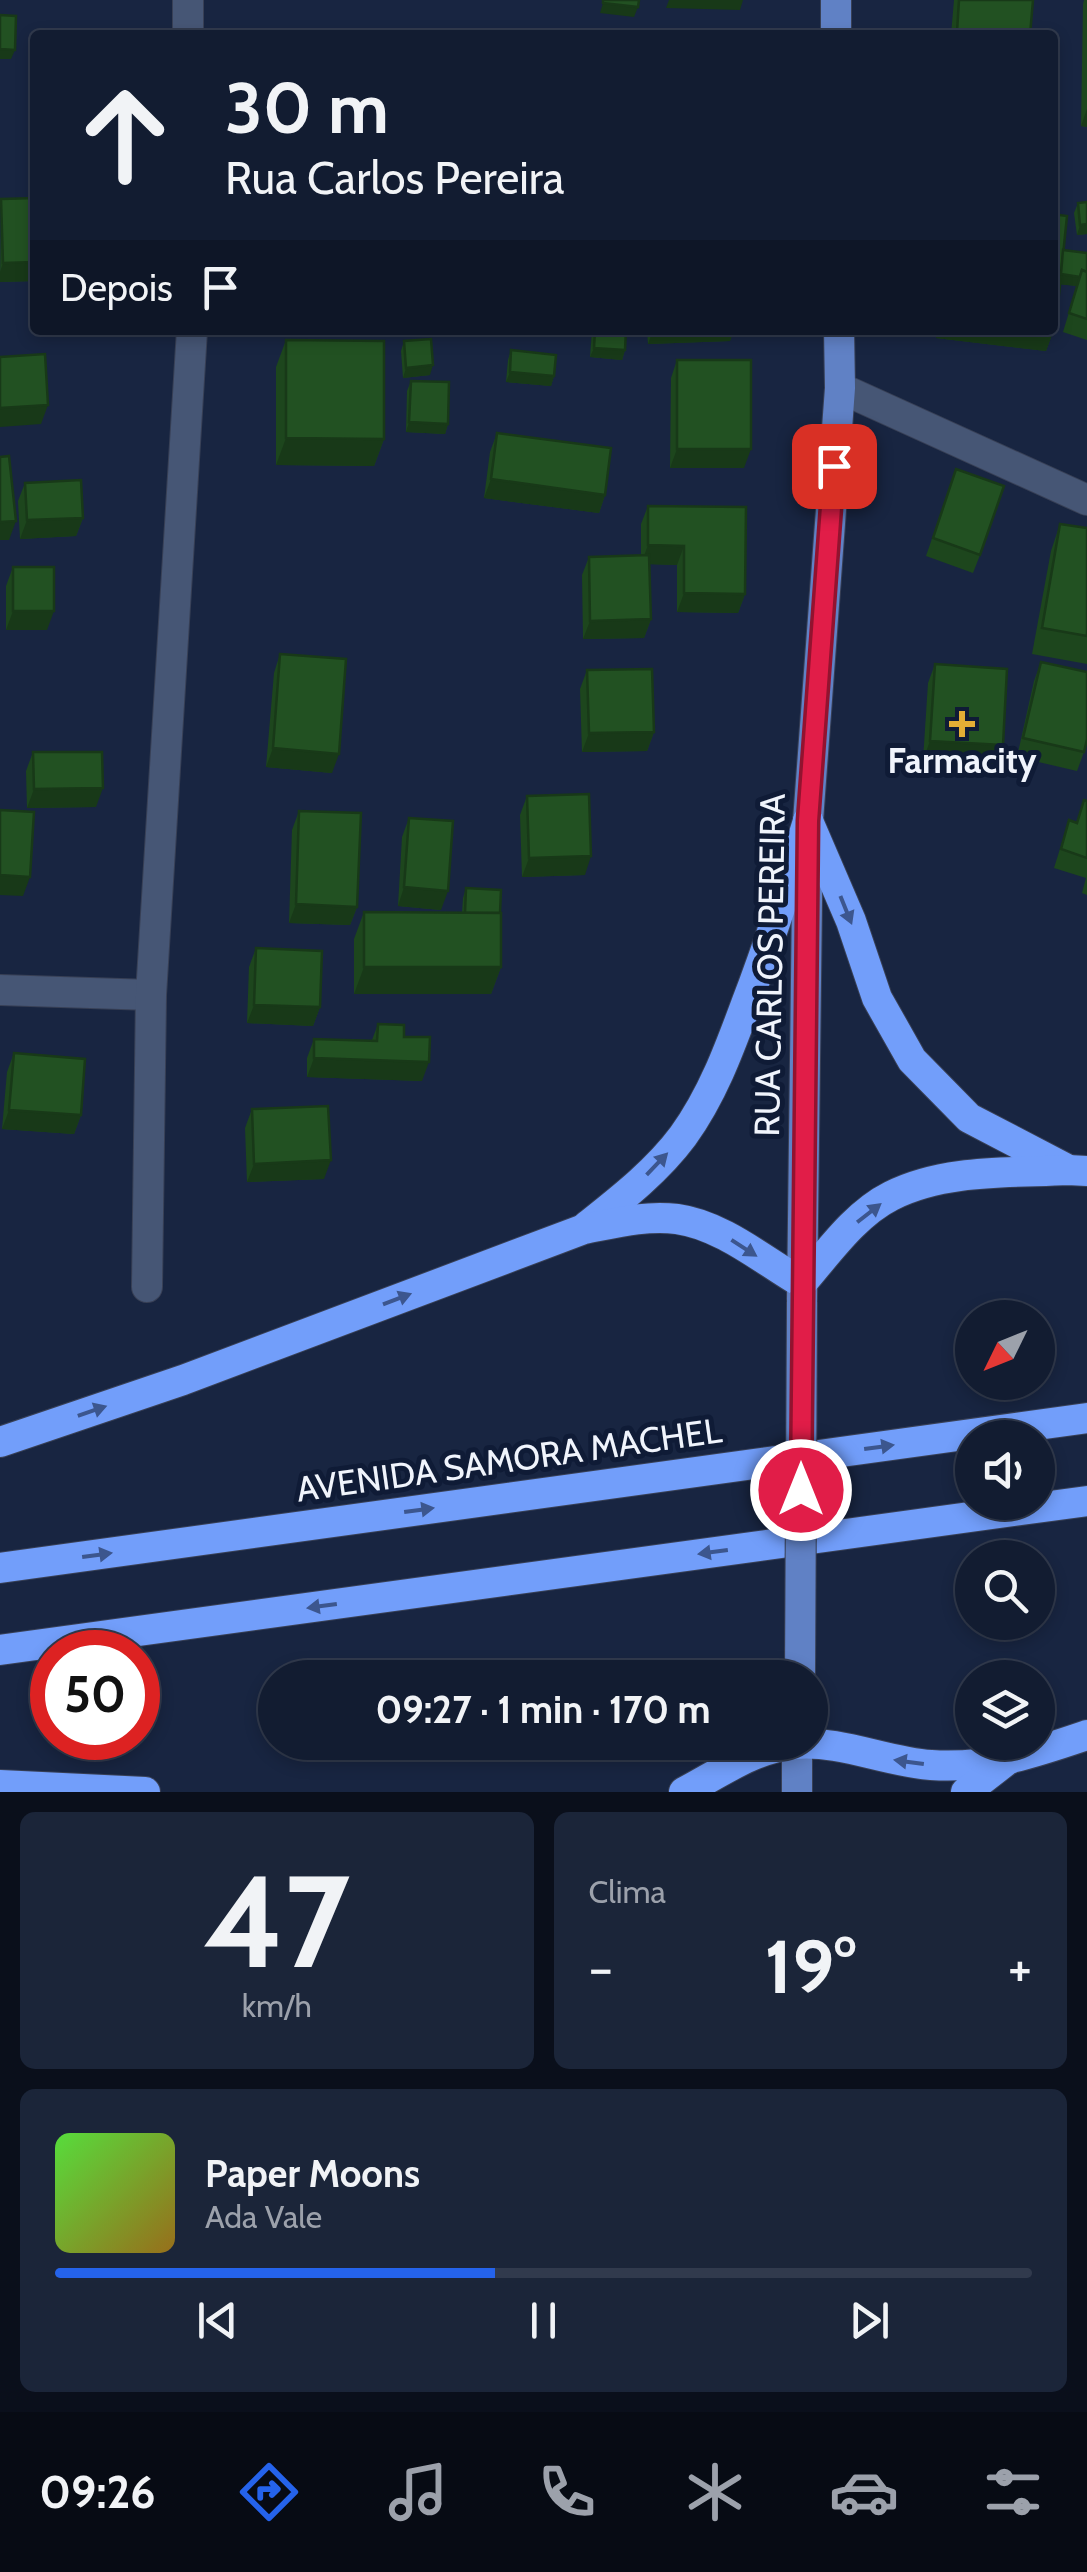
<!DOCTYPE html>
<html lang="pt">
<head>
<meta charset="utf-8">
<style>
  :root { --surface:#121c31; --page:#1b2539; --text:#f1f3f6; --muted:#9ca1ab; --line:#313a4d; --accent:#2563eb }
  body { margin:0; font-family:Cabin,sans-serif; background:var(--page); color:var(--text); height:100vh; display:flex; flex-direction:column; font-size:38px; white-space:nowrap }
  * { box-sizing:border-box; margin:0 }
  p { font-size:32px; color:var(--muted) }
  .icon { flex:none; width:55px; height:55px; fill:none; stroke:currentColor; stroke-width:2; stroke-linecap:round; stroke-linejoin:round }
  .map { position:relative; height:1792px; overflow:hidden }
  .panel { display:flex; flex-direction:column; gap:20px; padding:20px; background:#0a0f1b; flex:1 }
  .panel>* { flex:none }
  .banner { position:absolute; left:30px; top:30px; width:1028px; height:305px; border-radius:10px; box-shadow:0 5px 15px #0003,0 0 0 2px var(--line); background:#121c31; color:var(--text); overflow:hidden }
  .needle { width:65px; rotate:227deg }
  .buttons { position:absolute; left:955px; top:1300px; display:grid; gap:20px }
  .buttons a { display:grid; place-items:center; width:100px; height:100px; border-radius:50%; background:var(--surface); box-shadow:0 5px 15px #0003,0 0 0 2px var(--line); font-size:50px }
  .speed { position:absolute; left:30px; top:1630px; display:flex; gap:20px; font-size:50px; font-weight:700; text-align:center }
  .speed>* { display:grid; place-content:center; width:130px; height:130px; border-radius:50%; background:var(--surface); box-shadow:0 5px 15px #0003,0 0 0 2px var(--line); line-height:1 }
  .speed .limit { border:15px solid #d22; background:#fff; color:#111 }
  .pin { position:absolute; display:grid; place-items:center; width:85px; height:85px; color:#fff; margin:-42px; border-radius:20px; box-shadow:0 5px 15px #0006 }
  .me { position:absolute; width:110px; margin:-55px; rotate:0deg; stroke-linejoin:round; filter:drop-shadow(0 0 8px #0008) }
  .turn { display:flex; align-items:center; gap:35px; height:210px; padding:0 30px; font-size:45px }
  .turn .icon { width:130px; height:130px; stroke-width:2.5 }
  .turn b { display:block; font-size:70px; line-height:85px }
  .then { display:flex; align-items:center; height:95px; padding:0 30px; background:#0003; gap:20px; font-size:38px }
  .big { font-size:75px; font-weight:800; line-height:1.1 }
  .panel .tile { flex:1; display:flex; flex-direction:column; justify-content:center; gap:15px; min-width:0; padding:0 35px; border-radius:15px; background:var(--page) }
  .panel .dial { align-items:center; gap:0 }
  .dial b { font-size:130px; line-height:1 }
  .song { display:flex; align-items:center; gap:30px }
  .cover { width:120px; height:120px; border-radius:15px; background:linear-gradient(135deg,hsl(110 70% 55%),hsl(40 70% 35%)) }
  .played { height:10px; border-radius:5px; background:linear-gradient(90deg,var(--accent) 45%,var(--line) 45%) }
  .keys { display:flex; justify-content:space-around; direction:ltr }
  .heat { display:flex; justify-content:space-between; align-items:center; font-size:55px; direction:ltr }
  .panel .tiles { flex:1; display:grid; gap:20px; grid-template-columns:1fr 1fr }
  .tile:last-child { grid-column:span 2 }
  .trip { position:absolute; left:258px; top:1660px; width:570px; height:100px; border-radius:50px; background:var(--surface); box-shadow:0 5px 15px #0003,0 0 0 2px var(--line); font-weight:800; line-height:100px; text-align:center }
  .tab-bar { display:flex; height:160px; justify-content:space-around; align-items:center; background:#070b14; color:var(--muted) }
  .tab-bar .icon { width:70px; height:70px }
  .tab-bar .on { color:var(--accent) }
  .tab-bar b { font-size:45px; color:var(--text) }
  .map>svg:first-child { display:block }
</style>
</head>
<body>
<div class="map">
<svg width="1087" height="1792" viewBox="0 0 1087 1792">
  <rect width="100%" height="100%" fill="#182541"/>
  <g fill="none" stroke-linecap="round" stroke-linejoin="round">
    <g stroke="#384056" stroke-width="32">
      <g id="minor">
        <polyline points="188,0 188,35"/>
        <polyline points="840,388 1087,500"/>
        <polyline points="0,990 151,995"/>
        <polyline points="147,1287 151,995 192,330"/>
      </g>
    </g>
    <g stroke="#384056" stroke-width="32">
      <g id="major">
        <polyline points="836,0 836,35"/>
        <polyline points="802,1299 808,821 840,388 839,330"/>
        <polyline points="797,1792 797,1742"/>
      </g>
    </g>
    <g stroke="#384056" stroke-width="32">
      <g id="highway">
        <polyline points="808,821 851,921 877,998 912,1060 969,1118 1065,1168"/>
        <path d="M587,1226C621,1199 657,1171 683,1136C712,1096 729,1050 746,1004C769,944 789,882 808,821"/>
        <path d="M0,1442L183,1380L584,1229C615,1223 646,1215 677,1219C722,1225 764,1261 802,1283C828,1253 855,1214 891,1196C944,1169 1011,1173 1068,1170L1087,1171"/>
        <polyline points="0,1568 1087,1418"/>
        <polyline points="0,1650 1087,1501"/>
        <polyline points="0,1785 145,1792"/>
        <path d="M684,1792C720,1773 754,1748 795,1744C841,1740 886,1762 931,1765C988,1769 1034,1753 1087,1735"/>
        <polyline points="966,1792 1006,1761"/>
      </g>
    </g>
    <use href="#minor" stroke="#465675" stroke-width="30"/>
    <use href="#major" stroke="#6081c5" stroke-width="30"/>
    <use href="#highway" stroke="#729efa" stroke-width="30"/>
    <g stroke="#384056" stroke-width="32" stroke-linecap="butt">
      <polyline id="major-bridge" points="800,1678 802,1302"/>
    </g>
    <use href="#major-bridge" stroke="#6081c5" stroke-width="30"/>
  </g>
  <g fill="#1d461d">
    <polygon points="954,0 1033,0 1030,35 951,35"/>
    <polygon points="1084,0 1087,0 1087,127 1081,126 1083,4"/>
    <polygon points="35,198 35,281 0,282 1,199"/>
    <polygon points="1078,203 1087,234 1077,235 1074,213"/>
    <polygon points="1063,250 1087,253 1087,340 1063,332 1077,286 1060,284 1056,324 1046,351 936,338 937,330 1052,330"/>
    <polygon points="592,330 626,330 625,350 622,360 590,357"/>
    <polygon points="647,330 734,330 730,341 648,344"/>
    <polygon points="286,340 384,439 374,466 276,465 276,367"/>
    <polygon points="404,341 430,375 403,378 401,351"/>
    <polygon points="511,350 554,376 551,386 506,382 508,360"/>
    <polygon points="677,360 744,468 670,468 671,378"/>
    <polygon points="411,381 448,424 445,434 406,432 407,391"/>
    <polygon points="497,433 605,495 599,513 484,498 490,452"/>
    <polygon points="956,469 980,555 973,573 926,556"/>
    <polygon points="25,483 83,518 76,536 20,539 18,501"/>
    <polygon points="648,506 745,594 738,613 677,612 677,565 650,564 651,619 644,638 583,639 582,575 589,557 641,555 641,524"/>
    <polygon points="1060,524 1087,528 1087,664 1032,654 1051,551"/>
    <polygon points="13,567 47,630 6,630 6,586"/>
    <polygon points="280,654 332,773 266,767 274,673"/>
    <polygon points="1041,662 1084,752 1077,771 1017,757 1034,681"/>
    <polygon points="935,664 996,764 923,760 928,683"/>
    <polygon points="587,670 654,732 647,751 582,752 580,689"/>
    <polygon points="33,752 96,807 27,808 26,771"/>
    <polygon points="527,796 585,875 522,877 520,815"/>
    <polygon points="1084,800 1087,801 1087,895 1082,893 1086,878 1054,868 1069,820 1076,823"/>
    <polygon points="299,811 357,907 350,925 289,923 292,830"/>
    <polygon points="409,818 441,910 398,906 402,837"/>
    <polygon points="466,888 500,913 501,967 491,994 354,994 354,939 364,912 462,913 463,898"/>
    <polygon points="256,948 320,1007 313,1026 247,1023 249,967"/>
    <polygon points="378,1024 422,1081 307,1077 307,1058 314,1039 372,1040"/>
    <polygon points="14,1053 81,1115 74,1134 2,1129 7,1072"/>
    <polygon points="252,1109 324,1179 247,1182 245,1128"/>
  </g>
  <g fill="#183918">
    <polygon points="669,0 743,0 740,10 666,8"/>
    <polygon points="603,3 638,7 634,17 600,13"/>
    <polygon points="957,32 992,35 956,35"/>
    <polygon points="0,49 15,50 11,59 0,59"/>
    <polygon points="1087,109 1087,127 1081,126"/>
    <polygon points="1087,224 1087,234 1077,235 1080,225"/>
    <polygon points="35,262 35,281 0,282 0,272 3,263"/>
    <polygon points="1060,274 1080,277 1077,286 1056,284"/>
    <polygon points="1052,323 1056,324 1046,351 936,338 939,330 1052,330"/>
    <polygon points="653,330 734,330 730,341 648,344"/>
    <polygon points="594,348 625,350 622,360 590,357"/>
    <polygon points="433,365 430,375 403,378 406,368"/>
    <polygon points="510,372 554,376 551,386 506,382"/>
    <polygon points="48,405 41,424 0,427 0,408"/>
    <polygon points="409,422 448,424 445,434 406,432"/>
    <polygon points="286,438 384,439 374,466 276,465"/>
    <polygon points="677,449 751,449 744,468 670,468"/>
    <polygon points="491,479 605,495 599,513 484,498"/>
    <polygon points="83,518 76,536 20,539 27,520"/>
    <polygon points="16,521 9,540 0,540 0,522"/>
    <polygon points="648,545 684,546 677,565 641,564"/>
    <polygon points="684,593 745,594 738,613 677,612"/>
    <polygon points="13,611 54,611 47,630 6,630"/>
    <polygon points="651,619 644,638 583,639 590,621"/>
    <polygon points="654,732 647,751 582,752 589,733"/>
    <polygon points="930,741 1003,745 996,764 923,760"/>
    <polygon points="273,748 339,754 332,773 266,767"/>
    <polygon points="103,788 96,807 27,808 34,789"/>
    <polygon points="591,856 585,875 522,877 529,858"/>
    <polygon points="0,875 30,877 23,896 0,895"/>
    <polygon points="404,887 448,891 441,910 398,906"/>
    <polygon points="296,904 357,907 350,925 289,923"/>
    <polygon points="364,967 501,967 491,994 354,994"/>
    <polygon points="254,1005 320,1007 313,1026 247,1023"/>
    <polygon points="314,1058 429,1062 422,1081 307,1077"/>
    <polygon points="9,1110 81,1115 74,1134 2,1129"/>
    <polygon points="331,1160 324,1179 247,1182 254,1164"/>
  </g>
  <g fill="#225122" stroke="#183918" stroke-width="2.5">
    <polygon points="603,0 639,0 638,7 603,3"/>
    <polygon points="959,0 1033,0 1030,35 992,35 957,32"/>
    <polygon points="0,15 16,16 15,50 0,49"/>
    <polygon points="35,198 35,262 3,263 1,199"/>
    <polygon points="1087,202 1087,224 1080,225 1078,203"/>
    <polygon points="1052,214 1067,216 1056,324 1052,323"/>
    <polygon points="1063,250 1087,253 1087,272 1082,270 1080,277 1061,274"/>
    <polygon points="1082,270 1087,272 1087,319 1069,313"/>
    <polygon points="595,330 626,330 625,350 594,348"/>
    <polygon points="431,339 433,365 406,368 404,341"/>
    <polygon points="286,340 384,341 384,439 286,438"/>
    <polygon points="511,350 556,355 554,376 510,372"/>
    <polygon points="45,354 48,405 0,408 0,357"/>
    <rect x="677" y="360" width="74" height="89"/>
    <polygon points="411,381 449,382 448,424 409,422"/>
    <polygon points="497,433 611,448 605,495 491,479"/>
    <polygon points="9,456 16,521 0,522 0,457"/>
    <polygon points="956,469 1004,486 980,555 933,538"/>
    <polygon points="81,480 83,518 27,520 25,483"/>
    <polygon points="648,506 746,507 745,594 684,593 684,546 648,545"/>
    <polygon points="1060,524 1087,528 1087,636 1042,628"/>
    <polygon points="649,555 651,619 590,621 589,557"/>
    <rect x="13" y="567" width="41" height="44"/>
    <polygon points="280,654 346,659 339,754 273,748"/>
    <polygon points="1041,662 1087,672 1087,739 1084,752 1023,738"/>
    <polygon points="935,664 1007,669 1003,745 930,741"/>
    <polygon points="652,669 654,732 589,733 587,670"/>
    <polygon points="33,752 102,752 103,788 34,789"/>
    <polygon points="589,794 591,856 529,858 527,796"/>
    <polygon points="1084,800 1087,801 1087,858 1061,849 1069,820 1077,823"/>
    <polygon points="0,810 34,812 30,877 0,875"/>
    <polygon points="299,811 361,813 357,907 296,904"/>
    <polygon points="409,818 453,821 448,891 404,887"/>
    <polygon points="466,888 501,890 500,913 465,913"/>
    <polygon points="364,912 501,913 501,967 364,967"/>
    <polygon points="256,948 322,951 320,1007 254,1005"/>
    <polygon points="378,1024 404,1025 404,1037 430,1037 429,1062 314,1058 314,1039 377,1041"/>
    <polygon points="14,1053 85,1059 81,1115 9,1110"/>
    <polygon points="328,1106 331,1160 254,1164 252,1109"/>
  </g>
  <defs><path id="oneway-solid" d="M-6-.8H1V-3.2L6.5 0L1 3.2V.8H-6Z" transform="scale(2.5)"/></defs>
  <g fill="#3c568e">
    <use href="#oneway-solid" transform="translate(846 910) rotate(68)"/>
    <use href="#oneway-solid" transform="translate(657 1164) rotate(-46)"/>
    <use href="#oneway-solid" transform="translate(869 1213) rotate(-38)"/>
    <use href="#oneway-solid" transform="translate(744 1248) rotate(33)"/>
    <use href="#oneway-solid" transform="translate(397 1299) rotate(-21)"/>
    <use href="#oneway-solid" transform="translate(92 1411) rotate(-19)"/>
    <use href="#oneway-solid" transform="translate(879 1447) rotate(-8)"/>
    <use href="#oneway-solid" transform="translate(419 1510) rotate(-8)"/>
    <use href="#oneway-solid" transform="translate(713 1552) rotate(172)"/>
    <use href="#oneway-solid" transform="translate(97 1555) rotate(-8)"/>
    <use href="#oneway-solid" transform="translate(322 1606) rotate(172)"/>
    <use href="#oneway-solid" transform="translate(909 1762) rotate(-172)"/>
  </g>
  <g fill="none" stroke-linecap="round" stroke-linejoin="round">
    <g stroke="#92132f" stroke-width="25">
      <polyline id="route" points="801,1490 808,821 834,466"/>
    </g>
    <use href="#route" stroke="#e11d48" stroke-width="18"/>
  </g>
  <path fill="#e3ae35" stroke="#0f1b36" stroke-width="4" d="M957 709h10v10h10v10h-10v10h-10v-10h-10v-10h10z"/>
  <g text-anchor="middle" stroke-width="10" stroke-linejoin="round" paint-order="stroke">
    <g font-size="35" font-weight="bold" fill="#f0f4fc" stroke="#0f1b36">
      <text x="962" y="773">Farmacity</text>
    </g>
    <g font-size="35" fill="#f0f4fc" stroke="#0f1b36">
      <text transform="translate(770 965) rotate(-89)" y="12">RUA CARLOS PEREIRA</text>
      <text transform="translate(509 1460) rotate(-8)" y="12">AVENIDA SAMORA MACHEL</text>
    </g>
  </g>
</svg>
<div class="buttons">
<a><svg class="needle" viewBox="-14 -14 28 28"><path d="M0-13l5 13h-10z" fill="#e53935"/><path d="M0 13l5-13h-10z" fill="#9ca1ab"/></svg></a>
<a><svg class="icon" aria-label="sound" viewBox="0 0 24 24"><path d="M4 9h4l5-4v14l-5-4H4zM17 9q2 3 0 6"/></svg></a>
<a><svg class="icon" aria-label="search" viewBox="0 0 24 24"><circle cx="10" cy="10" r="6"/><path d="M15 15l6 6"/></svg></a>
<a><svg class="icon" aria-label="layers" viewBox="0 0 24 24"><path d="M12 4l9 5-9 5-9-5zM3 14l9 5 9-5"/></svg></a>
</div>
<div class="speed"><div class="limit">50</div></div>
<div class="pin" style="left:834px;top:466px;background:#d93025"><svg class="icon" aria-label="arrive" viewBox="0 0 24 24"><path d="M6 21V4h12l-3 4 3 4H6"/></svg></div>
<svg class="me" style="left:801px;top:1490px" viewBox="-20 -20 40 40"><circle r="17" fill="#e11d48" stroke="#fff" stroke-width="3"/><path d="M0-11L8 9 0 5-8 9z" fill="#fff"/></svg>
<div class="trip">09:27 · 1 min · 170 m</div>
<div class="banner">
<div class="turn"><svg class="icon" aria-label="ahead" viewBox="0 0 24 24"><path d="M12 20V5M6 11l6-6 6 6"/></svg><div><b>30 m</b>Rua Carlos Pereira</div></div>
<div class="then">Depois<svg class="icon" aria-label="arrive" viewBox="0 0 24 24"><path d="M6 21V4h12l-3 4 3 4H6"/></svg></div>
</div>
</div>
<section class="panel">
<div class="tiles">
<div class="tile dial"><b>47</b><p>km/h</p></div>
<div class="tile"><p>Clima</p>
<div class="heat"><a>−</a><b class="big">19°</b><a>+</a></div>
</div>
<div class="tile">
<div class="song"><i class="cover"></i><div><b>Paper Moons</b><p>Ada Vale</p></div></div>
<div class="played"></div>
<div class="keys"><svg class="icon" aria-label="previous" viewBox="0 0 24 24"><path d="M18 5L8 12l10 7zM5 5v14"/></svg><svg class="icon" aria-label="pause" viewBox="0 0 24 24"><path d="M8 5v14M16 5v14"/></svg><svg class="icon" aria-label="next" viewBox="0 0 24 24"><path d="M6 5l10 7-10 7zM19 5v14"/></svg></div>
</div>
</div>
</section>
<nav class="tab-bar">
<b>09:26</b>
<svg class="icon on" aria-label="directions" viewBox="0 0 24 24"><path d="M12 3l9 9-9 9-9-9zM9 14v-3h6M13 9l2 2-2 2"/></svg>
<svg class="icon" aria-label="music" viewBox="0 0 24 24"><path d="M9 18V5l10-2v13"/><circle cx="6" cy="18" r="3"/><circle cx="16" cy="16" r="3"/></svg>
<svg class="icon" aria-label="phone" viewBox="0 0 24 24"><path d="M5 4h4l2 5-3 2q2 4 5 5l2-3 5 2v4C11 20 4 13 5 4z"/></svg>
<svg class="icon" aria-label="climate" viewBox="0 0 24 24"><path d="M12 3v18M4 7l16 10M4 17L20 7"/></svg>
<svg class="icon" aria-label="car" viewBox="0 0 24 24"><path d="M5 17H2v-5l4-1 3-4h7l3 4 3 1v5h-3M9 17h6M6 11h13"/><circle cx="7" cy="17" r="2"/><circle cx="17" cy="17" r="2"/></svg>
<svg class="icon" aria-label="filters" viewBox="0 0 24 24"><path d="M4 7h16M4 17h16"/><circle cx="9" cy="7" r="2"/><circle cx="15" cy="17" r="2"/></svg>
</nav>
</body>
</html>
